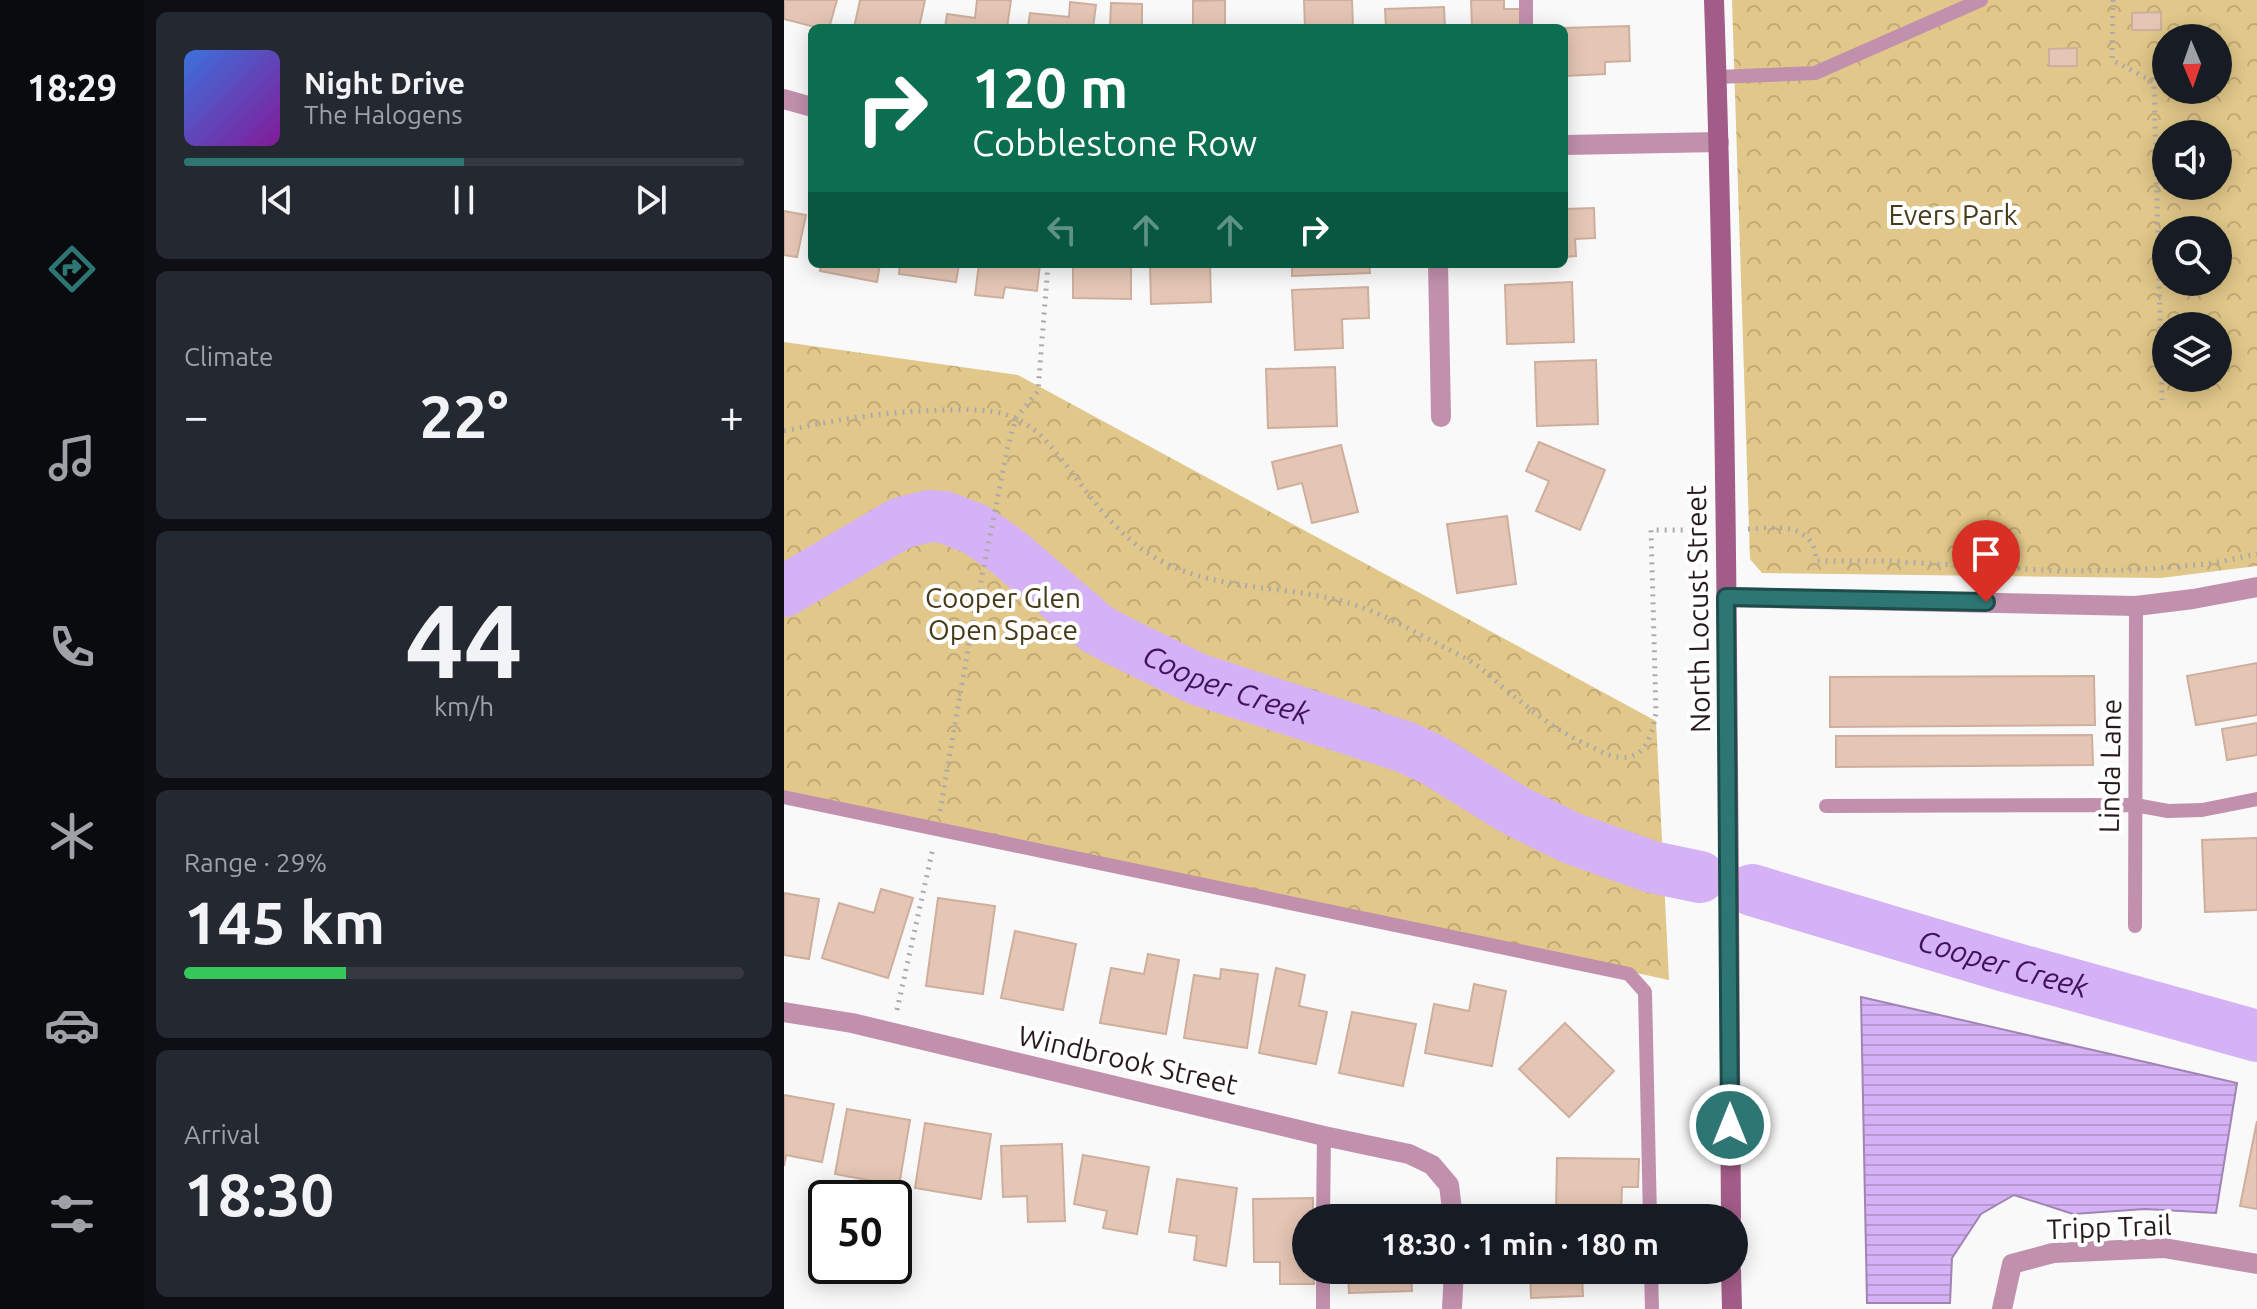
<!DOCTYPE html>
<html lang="en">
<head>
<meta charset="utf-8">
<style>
  :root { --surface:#171b24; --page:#242831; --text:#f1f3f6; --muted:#9ea1a6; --line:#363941; --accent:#2d7674 }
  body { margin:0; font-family:Ubuntu,sans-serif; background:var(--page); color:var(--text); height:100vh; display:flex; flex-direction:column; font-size:30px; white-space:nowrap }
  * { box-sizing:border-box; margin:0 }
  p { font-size:26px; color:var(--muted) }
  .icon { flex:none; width:44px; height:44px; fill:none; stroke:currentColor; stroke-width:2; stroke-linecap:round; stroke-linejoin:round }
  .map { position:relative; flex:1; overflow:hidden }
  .sheet { display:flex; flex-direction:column; gap:12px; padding:12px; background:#0d0f14; width:640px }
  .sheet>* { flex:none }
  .hud { position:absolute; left:24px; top:24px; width:760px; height:244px; border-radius:12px; box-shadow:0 4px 20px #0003; background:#0b6e4f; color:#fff; overflow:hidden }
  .needle { width:52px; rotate:178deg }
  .tools { position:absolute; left:1368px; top:24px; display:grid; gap:16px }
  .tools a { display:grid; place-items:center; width:80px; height:80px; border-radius:50%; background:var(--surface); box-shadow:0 4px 20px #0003; font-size:40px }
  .speed { position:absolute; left:24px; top:1180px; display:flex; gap:16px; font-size:40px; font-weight:700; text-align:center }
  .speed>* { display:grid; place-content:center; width:104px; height:104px; border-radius:50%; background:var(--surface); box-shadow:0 4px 20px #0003; line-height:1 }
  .speed .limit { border:4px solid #111; border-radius:12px; background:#fff; color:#111 }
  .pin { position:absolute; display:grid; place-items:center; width:68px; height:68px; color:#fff; margin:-82px -34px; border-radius:50% 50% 50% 0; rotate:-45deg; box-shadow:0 0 8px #0007 }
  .pin .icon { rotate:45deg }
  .me { position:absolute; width:88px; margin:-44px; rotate:0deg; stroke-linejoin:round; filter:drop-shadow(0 0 6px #0008) }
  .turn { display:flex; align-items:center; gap:28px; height:168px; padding:0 32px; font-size:36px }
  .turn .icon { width:104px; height:104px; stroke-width:2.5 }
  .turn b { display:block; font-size:56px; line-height:68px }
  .lanes { display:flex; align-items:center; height:76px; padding:0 32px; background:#0003; justify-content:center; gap:40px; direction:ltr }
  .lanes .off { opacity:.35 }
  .big { font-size:60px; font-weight:700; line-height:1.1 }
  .sheet .card { flex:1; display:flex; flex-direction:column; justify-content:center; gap:12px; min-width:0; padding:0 28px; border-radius:12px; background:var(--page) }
  .sheet .dial { align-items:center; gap:0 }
  .dial b { font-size:104px; line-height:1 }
  .song { display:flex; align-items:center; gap:24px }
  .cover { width:96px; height:96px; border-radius:12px; background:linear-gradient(135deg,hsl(220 70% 55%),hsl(290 70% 35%)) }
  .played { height:8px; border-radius:4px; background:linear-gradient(90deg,var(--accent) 50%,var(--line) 50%) }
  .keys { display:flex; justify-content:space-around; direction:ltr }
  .heat { display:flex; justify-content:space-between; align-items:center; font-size:44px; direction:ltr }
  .charge { height:12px; border-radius:6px; background:linear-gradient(90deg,#34c759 29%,var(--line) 0) }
  .trip { position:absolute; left:508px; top:1204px; width:456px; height:80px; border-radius:40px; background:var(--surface); box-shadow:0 4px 20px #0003; font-weight:700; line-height:80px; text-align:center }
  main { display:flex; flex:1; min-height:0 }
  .menu { display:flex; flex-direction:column; width:144px; justify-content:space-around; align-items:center; background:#090b0e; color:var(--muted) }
  .menu .icon { width:56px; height:56px }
  .menu .on { color:var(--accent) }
  .menu b { font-size:36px; color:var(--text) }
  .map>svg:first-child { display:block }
</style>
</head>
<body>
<main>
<nav class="menu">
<b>18:29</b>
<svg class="icon on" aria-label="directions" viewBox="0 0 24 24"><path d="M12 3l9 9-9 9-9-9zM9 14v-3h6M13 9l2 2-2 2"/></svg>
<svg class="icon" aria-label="music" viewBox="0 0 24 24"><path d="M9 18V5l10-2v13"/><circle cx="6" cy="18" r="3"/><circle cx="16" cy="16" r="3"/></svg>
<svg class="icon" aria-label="phone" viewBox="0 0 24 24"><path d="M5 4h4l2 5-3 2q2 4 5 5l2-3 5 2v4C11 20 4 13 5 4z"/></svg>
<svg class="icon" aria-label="climate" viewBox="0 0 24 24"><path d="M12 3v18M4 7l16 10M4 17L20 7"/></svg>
<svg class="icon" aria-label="car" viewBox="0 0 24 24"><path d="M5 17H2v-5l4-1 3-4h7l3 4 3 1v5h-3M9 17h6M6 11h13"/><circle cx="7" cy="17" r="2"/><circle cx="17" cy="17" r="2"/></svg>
<svg class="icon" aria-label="filters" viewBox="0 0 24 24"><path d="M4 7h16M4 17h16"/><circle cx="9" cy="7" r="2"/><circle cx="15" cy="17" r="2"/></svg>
</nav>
<section class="sheet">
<div class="card">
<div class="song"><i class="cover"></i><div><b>Night Drive</b><p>The Halogens</p></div></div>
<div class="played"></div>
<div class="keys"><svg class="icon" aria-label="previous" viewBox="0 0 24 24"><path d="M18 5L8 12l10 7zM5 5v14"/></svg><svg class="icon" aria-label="pause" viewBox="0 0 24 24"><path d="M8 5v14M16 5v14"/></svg><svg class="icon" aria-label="next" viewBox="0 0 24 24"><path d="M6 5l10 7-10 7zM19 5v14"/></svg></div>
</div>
<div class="card"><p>Climate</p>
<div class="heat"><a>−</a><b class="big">22°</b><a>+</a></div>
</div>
<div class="card dial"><b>44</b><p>km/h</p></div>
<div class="card"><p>Range · 29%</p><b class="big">145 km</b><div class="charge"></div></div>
<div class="card"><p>Arrival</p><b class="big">18:30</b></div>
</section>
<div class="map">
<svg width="1473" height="1309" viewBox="0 0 1473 1309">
  <defs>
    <pattern id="park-crowns" width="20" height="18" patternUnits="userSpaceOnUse" patternTransform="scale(2)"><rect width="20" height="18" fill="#e1c789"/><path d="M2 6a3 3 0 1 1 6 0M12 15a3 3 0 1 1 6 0" fill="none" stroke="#c1aa76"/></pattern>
    <pattern id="water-rules" width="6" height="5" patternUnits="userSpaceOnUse" patternTransform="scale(2)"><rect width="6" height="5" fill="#d5b2f5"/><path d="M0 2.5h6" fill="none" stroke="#b798d1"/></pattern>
  </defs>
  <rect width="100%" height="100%" fill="#f9f9f9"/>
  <g fill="url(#park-crowns)" fill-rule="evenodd">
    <path d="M948,0H1473V566L1377,578L978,573L966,559ZM1382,38H1434V90H1382ZM1382,134H1434V186H1382ZM1382,230H1434V282H1382ZM1382,326H1434V378H1382Z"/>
    <polygon points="0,342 234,375 872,721 885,980 0,790"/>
  </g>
  <polygon fill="url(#water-rules)" stroke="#a184b3" stroke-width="2" points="1077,997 1453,1083 1432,1213 1361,1209 1289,1214 1230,1195 1197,1214 1168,1258 1166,1303 1083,1303"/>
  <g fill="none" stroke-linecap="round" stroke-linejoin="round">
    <g stroke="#d5b2f5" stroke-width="52">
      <path id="s1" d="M0,591L117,523L145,516L160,517L191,529L224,552L313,629L333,640L413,679L621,747L649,760L730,810L787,838L868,867L916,877"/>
      <path id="s2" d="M968,890L1218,965L1473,1036"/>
    </g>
  </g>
  <g fill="#e5c6b4" stroke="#ceaf9d" stroke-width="2">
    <polygon points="0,0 53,0 45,28 35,28 0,19"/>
    <polygon points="76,0 141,0 135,28 70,28"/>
    <polygon points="193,0 227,0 223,28 161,28 163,14 191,18"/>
    <polygon points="441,0 441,28 409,28 409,1"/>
    <polygon points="520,0 568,0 569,28 521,28"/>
    <polygon points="687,0 720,0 720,9 738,9 739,28 688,28"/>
    <polygon points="286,2 312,5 309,28 244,28 246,13 285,17"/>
    <polygon points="327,3 358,4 358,28 326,28"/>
    <polygon points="660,7 661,28 602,28 601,9"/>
    <polygon points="1377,12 1377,30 1348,30 1348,13"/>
    <polygon points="845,26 846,61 821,62 821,74 780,76 780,28"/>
    <polygon points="1293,48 1293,66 1265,66 1265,49"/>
    <polygon points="810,208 811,238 791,239 792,256 780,257 780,209"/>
    <polygon points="0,211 22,215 13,257 0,255"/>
    <polygon points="37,264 96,264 93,282 36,271"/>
    <polygon points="116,264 175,264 172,282 115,274"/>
    <polygon points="195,264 256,264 253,291 221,287 219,298 191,295"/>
    <polygon points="289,264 347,264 347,299 289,298"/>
    <polygon points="366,264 426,264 427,302 367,304"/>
    <polygon points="508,264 585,264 586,273 508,276"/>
    <polygon points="788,282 790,342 723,344 721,285"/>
    <polygon points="584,287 585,318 558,319 559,348 511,350 508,290"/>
    <polygon points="812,360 814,424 753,426 751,362"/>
    <polygon points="551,367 553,426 484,428 482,369"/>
    <polygon points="755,442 821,470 796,530 752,511 765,481 742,471"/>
    <polygon points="557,445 574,512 528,523 518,483 494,489 488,462"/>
    <polygon points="723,516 732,584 673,593 663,524"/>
    <polygon points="1473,663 1473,715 1412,725 1403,676"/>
    <polygon points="1310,676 1311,725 1046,727 1046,677"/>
    <polygon points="1473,723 1473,755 1443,760 1438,729"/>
    <polygon points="1308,735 1309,765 1052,767 1052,736"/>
    <polygon points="1473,838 1473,910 1421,912 1418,840"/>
    <polygon points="97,889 129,898 104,978 38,958 55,903 90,913"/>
    <polygon points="0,893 35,899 25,959 0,955"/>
    <polygon points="154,898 211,906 199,994 142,986"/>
    <polygon points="231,931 292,944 279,1010 217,998"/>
    <polygon points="364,954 395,960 382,1034 316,1023 327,968 360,974"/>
    <polygon points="492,968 521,975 515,1006 543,1012 532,1064 475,1053"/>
    <polygon points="437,969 474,974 463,1048 400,1038 410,975 436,979"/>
    <polygon points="690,984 722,991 708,1066 641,1053 650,1004 685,1011"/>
    <polygon points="568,1012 632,1024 619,1086 555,1073"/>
    <polygon points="781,1023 830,1071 785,1117 735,1069"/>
    <polygon points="0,1095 50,1104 38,1162 2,1155 0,1166"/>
    <polygon points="63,1109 126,1120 115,1186 51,1174"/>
    <polygon points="1473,1121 1473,1209 1456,1206"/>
    <polygon points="141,1123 207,1134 197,1199 131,1188"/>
    <polygon points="278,1144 281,1221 244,1222 243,1196 219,1197 217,1146"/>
    <polygon points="299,1155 365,1167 353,1234 319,1228 323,1211 290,1204"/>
    <polygon points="773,1158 855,1159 854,1187 838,1187 837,1212 772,1211"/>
    <polygon points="393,1179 453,1188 442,1266 410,1260 413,1236 385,1232"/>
    <polygon points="529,1198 529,1218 522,1218 522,1270 530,1270 530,1284 496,1284 496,1262 470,1262 469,1199"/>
    <polygon points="564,1270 627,1270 628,1291 565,1293"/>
    <polygon points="746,1270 821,1270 821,1276 798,1276 799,1296 747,1298"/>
  </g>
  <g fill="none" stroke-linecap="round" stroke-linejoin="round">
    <g stroke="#afaaaa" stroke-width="5" stroke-dasharray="2 6" stroke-linecap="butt">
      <polyline points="1329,0 1328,60 1370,82 1378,400"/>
      <path d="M0,431C54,419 107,411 162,410C186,410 211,408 233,419C248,426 260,438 270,450C305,492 329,536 379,562C432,589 493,586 550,599C595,609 637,636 677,656C692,663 704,674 716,685C745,708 771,731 806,746C814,750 824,756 834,757C861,761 868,735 872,713L867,530H918"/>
      <path d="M964,529C984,528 1014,523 1027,542C1031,547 1031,555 1033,561H1102L1275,571L1350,570L1424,564L1473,554"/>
      <polyline points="156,811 188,626 224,446 232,418 254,391 264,264"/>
      <polyline points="113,1010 149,848"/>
    </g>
    <g stroke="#c190ad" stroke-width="14">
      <polyline points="742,0 742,28"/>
      <polyline points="933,77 1031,73 1197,0"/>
      <polyline points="0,797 845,974 861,992 866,1218"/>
      <polyline points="1042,806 1351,805 1384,811 1418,810 1473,799"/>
      <polyline points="1351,926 1352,606"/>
      <polyline points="539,1218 540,1136"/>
      <polyline points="867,1270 868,1309"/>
      <polyline points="539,1309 539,1270"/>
    </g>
    <g stroke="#c190ad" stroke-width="20">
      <polyline points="0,99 28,107"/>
      <polyline points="780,145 935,142"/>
      <polyline points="654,264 657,417"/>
      <polyline points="942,597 1352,606 1409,599 1473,587"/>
      <polyline points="0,1012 68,1023 540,1136 625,1154 648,1165 665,1185 669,1218"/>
      <polyline points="668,1309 670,1270"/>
      <polyline points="1218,1309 1228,1264 1269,1253 1380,1248 1473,1264"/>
    </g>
    <g stroke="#a25c88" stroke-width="20">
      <path d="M930,0C944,406 944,812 947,1218"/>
      <polyline points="947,1270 948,1309"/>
    </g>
  </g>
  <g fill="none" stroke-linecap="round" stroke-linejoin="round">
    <g stroke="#1d4d4b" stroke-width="20">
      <polyline id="route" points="946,1125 942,597 1202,602"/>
    </g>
    <use href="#route" stroke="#2d7674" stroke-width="14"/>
  </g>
  <g text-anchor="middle" stroke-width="8" stroke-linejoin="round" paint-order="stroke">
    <g font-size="28" fill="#483b1a" stroke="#fff">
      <text x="1169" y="225">Evers Park</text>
      <text x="219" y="608">Cooper Glen<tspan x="219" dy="32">Open Space</tspan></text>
    </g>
    <g font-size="28" fill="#281a1a" stroke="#fff">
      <text transform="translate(914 609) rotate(-91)" y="10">North Locust Street</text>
      <text transform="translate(1326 766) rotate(-89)" y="10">Linda Lane</text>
      <text transform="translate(344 1060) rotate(13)" y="10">Windbrook Street</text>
      <text transform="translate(1325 1227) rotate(-2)" y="10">Tripp Trail</text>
    </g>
    <g font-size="30" font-style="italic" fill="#40115e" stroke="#fff">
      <text dy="10" stroke="none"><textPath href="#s1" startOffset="512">Cooper Creek</textPath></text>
      <text dy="10" stroke="none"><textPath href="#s2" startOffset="262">Cooper Creek</textPath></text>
    </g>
  </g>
</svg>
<div class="tools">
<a><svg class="needle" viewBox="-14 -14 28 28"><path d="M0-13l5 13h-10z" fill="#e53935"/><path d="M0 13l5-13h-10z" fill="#9ea1a6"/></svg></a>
<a><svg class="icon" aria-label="sound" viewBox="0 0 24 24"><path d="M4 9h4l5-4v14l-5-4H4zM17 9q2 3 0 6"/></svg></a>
<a><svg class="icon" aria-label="search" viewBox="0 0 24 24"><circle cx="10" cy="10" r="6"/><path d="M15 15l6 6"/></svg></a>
<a><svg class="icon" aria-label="layers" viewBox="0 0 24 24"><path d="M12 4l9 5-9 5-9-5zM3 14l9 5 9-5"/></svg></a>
</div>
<div class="speed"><div class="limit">50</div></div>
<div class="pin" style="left:1202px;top:602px;background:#d93025"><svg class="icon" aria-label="arrive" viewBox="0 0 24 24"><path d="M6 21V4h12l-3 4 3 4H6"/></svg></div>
<svg class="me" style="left:946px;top:1125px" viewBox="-20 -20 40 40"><circle r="17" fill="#2d7674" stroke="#fff" stroke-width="3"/><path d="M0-11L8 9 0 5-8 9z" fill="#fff"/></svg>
<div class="trip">18:30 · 1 min · 180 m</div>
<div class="hud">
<div class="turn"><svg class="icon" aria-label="right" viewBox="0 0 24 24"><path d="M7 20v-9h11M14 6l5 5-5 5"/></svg><div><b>120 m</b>Cobblestone Row</div></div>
<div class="lanes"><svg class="icon off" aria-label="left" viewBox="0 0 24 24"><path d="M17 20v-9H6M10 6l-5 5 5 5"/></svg><svg class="icon off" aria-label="ahead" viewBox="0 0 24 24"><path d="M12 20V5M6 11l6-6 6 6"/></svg><svg class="icon off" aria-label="ahead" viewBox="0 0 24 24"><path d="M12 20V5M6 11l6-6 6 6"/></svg><svg class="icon" aria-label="right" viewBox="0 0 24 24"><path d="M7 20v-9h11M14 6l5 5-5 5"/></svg></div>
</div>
</div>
</main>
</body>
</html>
